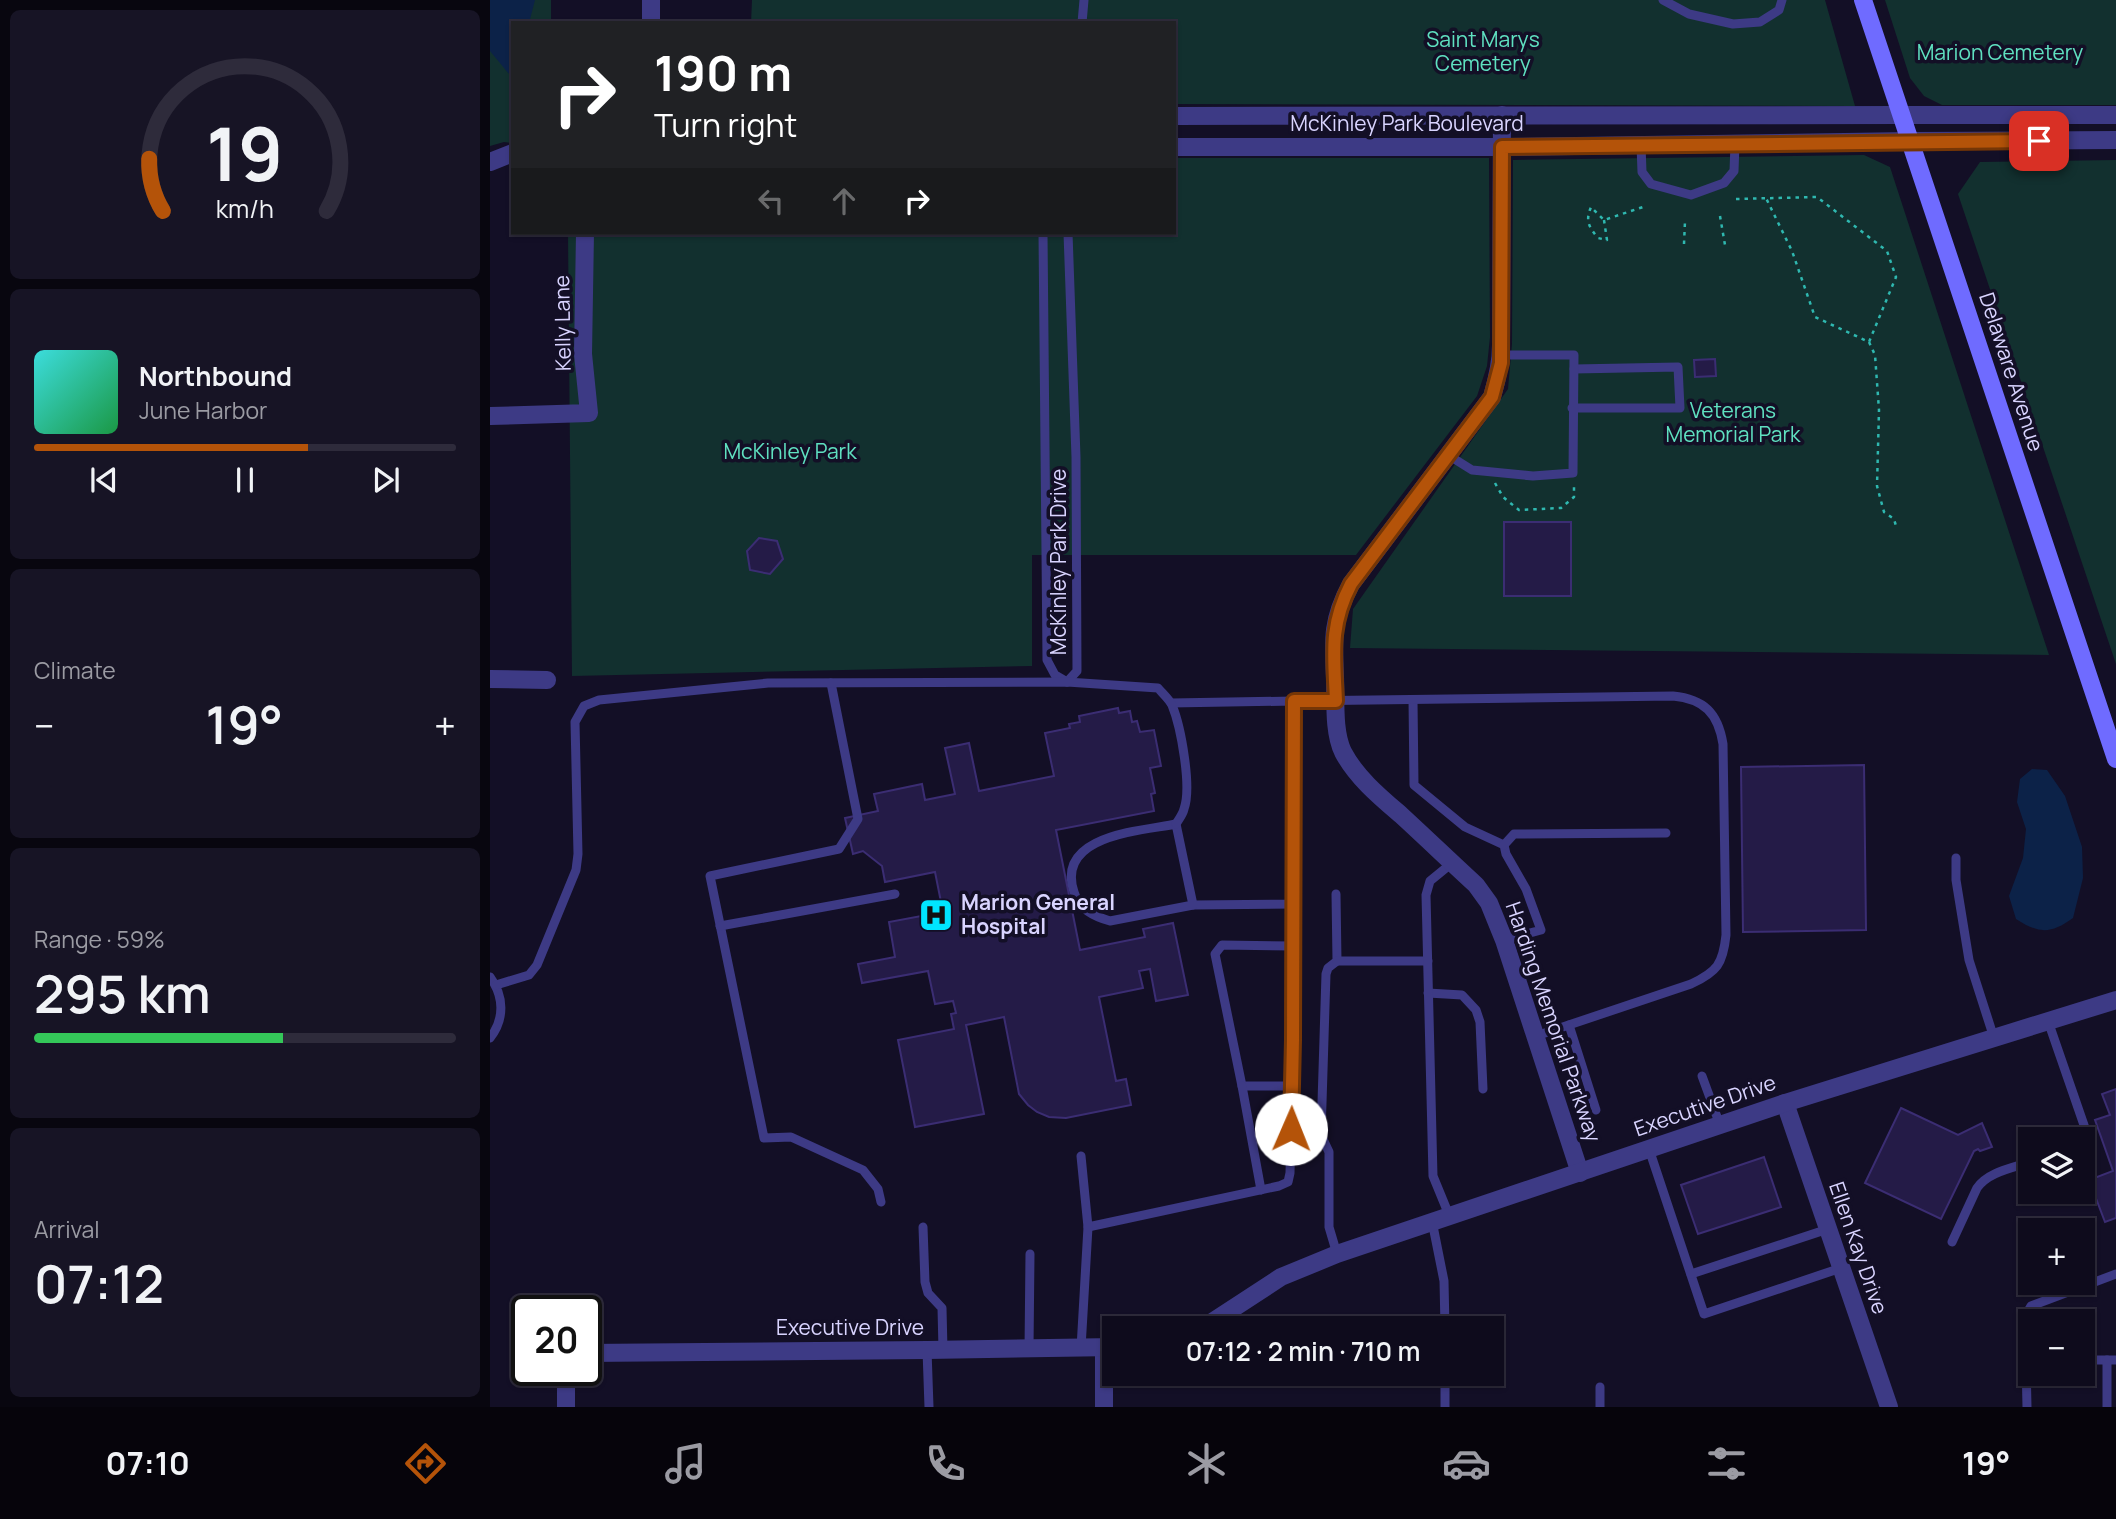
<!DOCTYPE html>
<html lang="en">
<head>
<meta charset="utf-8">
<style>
  :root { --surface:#0e0b1c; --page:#171425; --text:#f1f3f6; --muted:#9b9ba3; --line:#2e2b3b; --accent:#b45309 }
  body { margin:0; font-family:Manrope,sans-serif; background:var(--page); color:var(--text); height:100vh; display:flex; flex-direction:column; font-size:26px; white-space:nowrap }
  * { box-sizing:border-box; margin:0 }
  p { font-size:23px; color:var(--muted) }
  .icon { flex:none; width:38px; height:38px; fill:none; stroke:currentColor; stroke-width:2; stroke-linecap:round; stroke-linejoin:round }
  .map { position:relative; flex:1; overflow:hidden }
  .sheet { display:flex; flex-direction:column; gap:10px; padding:10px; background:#08060f; width:490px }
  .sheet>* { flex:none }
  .guide { position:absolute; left:21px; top:21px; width:665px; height:214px; border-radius:0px; box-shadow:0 2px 5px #0004,0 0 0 2px var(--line); background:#202124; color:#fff; overflow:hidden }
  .controls { position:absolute; left:1528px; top:1127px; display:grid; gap:14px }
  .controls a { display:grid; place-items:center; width:77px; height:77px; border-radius:0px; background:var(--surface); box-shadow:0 2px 5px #0004,0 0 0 2px var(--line); font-size:35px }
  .speed { position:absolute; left:21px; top:1295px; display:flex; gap:14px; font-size:35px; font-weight:700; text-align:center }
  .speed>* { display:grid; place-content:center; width:91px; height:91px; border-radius:50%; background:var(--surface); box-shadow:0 2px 5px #0004,0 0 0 2px var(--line); line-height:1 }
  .speed .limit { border:4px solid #111; border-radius:10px; background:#fff; color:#111 }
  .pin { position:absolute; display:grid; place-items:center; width:60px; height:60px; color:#fff; margin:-30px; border-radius:14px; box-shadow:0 4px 10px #0006 }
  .me { position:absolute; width:77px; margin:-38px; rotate:1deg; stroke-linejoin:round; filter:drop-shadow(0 0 5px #0008) }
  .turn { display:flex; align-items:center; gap:24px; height:147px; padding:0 28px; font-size:32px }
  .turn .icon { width:91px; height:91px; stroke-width:2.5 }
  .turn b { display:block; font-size:49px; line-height:60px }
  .lanes { display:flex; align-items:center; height:66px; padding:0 28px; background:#0003; justify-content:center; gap:35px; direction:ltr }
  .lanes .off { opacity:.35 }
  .big { font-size:52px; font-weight:600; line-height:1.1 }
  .sheet .widget { flex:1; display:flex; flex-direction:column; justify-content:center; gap:10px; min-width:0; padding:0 24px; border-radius:10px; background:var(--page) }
  .sheet .dial { align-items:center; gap:0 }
  .dial svg { height:182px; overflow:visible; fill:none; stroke:var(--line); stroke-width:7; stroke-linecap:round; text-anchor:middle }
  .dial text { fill:var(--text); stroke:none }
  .song { display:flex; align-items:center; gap:21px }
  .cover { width:84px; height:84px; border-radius:10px; background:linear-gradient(135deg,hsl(180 70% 55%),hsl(140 70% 35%)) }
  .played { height:7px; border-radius:4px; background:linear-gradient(90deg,var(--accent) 65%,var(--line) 65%) }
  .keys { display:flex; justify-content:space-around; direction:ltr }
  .heat { display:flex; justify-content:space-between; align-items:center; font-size:38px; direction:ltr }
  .charge { height:10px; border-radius:5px; background:linear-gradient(90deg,#34c759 59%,var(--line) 0) }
  .trip { position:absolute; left:612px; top:1316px; width:402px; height:70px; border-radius:0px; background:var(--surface); box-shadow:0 2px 5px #0004,0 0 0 2px var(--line); font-weight:600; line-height:70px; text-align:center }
  .dock { display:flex; height:112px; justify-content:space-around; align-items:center; background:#06040b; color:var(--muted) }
  .dock .icon { width:49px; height:49px }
  .dock .selected { color:var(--accent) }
  .dock b { font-size:32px; color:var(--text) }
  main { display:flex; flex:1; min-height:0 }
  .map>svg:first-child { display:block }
</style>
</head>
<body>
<main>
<section class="sheet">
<div class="widget dial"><svg viewBox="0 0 100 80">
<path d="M14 69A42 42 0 1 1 86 69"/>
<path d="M14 69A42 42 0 0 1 8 46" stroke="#b45309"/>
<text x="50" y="56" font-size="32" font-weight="700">19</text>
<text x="50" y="72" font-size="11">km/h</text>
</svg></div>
<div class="widget">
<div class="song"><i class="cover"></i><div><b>Northbound</b><p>June Harbor</p></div></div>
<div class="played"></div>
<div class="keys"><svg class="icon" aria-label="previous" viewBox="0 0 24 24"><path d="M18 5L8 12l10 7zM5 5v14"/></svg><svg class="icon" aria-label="pause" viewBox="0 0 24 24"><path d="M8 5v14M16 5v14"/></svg><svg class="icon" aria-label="next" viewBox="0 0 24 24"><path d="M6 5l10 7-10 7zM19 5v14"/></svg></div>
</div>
<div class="widget"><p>Climate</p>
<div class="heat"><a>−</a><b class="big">19°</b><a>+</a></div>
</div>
<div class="widget"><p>Range · 59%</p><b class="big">295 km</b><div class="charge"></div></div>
<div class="widget"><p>Arrival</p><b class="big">07:12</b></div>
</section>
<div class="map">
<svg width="1626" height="1407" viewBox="0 0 1626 1407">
  <rect width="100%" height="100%" fill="#130f26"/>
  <g fill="#12302f">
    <polygon points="0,0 61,0 61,23 23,23 23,143 14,142 0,146"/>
    <polygon points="262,0 1335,0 1365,106 684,104 684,23 261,23"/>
    <polygon points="1395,0 1626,0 1626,105 1452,105 1434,96 1420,78"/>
    <polygon points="1374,155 1400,167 1559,655 860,648 863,609 1018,389 1022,344 1023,160"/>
    <polygon points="684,158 999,158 1000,337 997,366 987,396 866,555 542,555 542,666 82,676 78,233 684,233"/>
    <polygon points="1626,160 1626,664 1468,194 1490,162"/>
  </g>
  <g fill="#0c2248">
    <polygon points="0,0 45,0 39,23 23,23 23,70 19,74 0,51"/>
    <path d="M1542,769L1557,770L1575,796L1592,847L1593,878L1583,918C1561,934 1549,934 1526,919L1519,896L1533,858L1536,829L1527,802L1530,779Z"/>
  </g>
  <g fill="#241b47" stroke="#3b2d73" stroke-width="2">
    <polygon points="1225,359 1226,376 1205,377 1204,360"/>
    <rect x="1014" y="522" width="67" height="74"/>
    <polygon points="269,538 287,541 293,559 280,574 260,570 257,551"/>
    <polygon points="628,708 629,713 640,711 642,722 647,721 650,732 664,730 671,766 660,768 665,793 661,794 664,811 566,830 590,950 655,937 653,929 683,923 698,995 666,1001 660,969 649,971 653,988 609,997 626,1081 636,1079 641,1105 576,1118 559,1117 547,1112 538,1105 529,1094 514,1017 476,1025 494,1114 425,1127 408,1040 464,1029 461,1014 466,1013 463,1001 445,1004 438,971 372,983 368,964 405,957 399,922 453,912 445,872 395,882 392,866 373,851 363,854 355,818 388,811 384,794 432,784 435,800 465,794 455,748 479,743 489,791 564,776 555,733 580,728 579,724 590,722 589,716"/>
    <polygon points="1374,765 1376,930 1253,932 1251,767"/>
    <polygon points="1626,1089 1626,1218 1615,1222 1599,1180 1623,1171 1605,1120 1620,1115 1612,1094"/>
    <polygon points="1411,1108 1468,1135 1492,1123 1502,1147 1490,1151 1488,1149 1484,1151 1451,1219 1375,1183"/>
    <polygon points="1274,1157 1291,1207 1208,1234 1191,1185"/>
  </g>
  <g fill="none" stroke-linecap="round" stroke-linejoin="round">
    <g stroke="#2fb8b0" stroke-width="2.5" stroke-dasharray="3.5 5" stroke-linecap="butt">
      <polyline points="1246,199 1327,197 1397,251 1406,277 1379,342 1325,317 1302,251 1276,198"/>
      <polyline points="1230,216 1235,245"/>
      <path d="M1114,220L1117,240L1108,238C1099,227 1095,221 1101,207L1114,220L1153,207"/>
      <polyline points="1194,244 1195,221"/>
      <polyline points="1379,342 1385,355 1389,410 1387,486 1394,512 1404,519 1406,526"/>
      <polyline points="1005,483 1013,497 1029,510 1071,508 1084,497 1084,483"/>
    </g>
    <g stroke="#3d3a85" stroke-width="9">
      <polyline points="1173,0 1199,14 1243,24 1270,22 1289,10 1292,0"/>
      <polyline points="592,23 594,0"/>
      <polyline points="1151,145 1152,172 1161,184 1201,195 1234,183 1244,171 1245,144"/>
      <polyline points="553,233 557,660 565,675 577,682 587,671 586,457 578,233"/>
      <polyline points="1082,408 1190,408 1188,367 1084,369"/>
      <polyline points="958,455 982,470 1043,476 1083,473 1084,355 1011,355"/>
      <polyline points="341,683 368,819 349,849 220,876 274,1138 301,1137 373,1170 388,1189 391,1202"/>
      <polyline points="923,700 924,785 975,827 1014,845 1016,854 1036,889 1051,930 1014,940"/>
      <path d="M804,701L1183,696C1214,699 1228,713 1233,744L1236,935C1233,964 1227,972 1201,984L1046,1036"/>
      <polyline points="681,703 804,701 804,904 703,905"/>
      <path d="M686,824L703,905L620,921C603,916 589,909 584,892C565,835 651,831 686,824Z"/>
      <polyline points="1014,845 1024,834 1176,833"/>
      <polyline points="1466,858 1466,880 1479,960 1504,1038"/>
      <polyline points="846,894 847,961 838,968 836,974 831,1135 839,1152 839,1227 847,1254"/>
      <polyline points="230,926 405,894"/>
      <polyline points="804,946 732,945 725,954 752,1086 802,1086 804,904"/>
      <polyline points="847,961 938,961"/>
      <path d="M0,977C14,996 15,1019 0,1038"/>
      <path d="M6,985L39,975L47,965L86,870L88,854L85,722L94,706L109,700L278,683L577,682L668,688C672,693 679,699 682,705C691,727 702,787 694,809C693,814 689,819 686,824"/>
      <polyline points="938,993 972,995 986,1010 990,1022 993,1089"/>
      <polyline points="1558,1021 1595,1128 1595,1134 1592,1140"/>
      <polyline points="1079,1025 1106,1110"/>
      <polyline points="1212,1076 1230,1125"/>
      <polyline points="752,1086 771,1190"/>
      <polyline points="1159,1149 1214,1314 1351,1268"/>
      <polyline points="959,1215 943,1176 936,895 940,881 962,863"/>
      <polyline points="942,1221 954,1281 955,1328"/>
      <polyline points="433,1227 435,1282 438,1293 452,1308 453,1350"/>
      <polyline points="598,1227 789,1186 798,1182 800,1173 802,1086"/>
      <path d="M1462,1242L1487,1188C1498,1172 1522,1168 1540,1162"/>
      <polyline points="1201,1274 1338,1229"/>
      <polyline points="591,1348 598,1227 591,1156"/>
      <polyline points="539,1349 540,1254"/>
      <polyline points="437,1350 439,1407"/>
      <polyline points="1592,1360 1617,1360"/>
      <polyline points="1536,1361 1535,1316 1541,1306 1626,1274"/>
      <polyline points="955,1374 955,1407"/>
      <polyline points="1110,1387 1110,1407"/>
      <polyline points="1537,1407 1536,1361 1540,1361"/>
      <polyline points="1617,1407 1617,1360 1626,1360"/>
    </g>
    <g stroke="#3d3a85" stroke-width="18">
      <polyline points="161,23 161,0"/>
      <path d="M1012,115L1011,345C1011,364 1007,380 1002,397L861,584C842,619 843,638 845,677C846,700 843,731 853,752C866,777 890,797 911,815C936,838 961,862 986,885L999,903L1014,940L1090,1173"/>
      <polyline points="684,116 1410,115"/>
      <polyline points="684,147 1012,147 1420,141"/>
      <polyline points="0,162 23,153"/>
      <polyline points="0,416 99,413 93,354 95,233"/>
      <polyline points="0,679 57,680"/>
      <polyline points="1295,1103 1399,1407"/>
      <polyline points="713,1328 791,1277 847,1254 1295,1103 1626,1000"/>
      <polyline points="614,1348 614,1407"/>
      <polyline points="96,1353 437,1350 625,1347"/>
      <polyline points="76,1407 76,1370"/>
    </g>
    <g stroke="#3d3a85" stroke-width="18">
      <polyline points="1410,115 1626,115"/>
      <polyline points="1420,141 1626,140"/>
    </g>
    <polyline stroke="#6f6bff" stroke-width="18" points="1373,0 1626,759"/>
  </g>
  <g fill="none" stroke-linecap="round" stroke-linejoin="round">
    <g stroke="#753606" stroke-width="18">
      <path id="route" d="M801,1129L803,1040L804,701H846C844,655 839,626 861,584L1002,397L1011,363L1012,147L1549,141"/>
    </g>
    <use href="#route" stroke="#b45309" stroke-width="12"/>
  </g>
  <defs>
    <g id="hospital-square" transform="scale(1.75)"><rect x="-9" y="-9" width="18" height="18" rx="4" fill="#00e5ff" stroke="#130f26"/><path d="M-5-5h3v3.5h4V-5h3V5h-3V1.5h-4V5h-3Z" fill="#111"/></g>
  </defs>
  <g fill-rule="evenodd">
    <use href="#hospital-square" x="446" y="915"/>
  </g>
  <g text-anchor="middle" stroke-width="7" stroke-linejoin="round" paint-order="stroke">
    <g font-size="21" fill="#5fe0c0" stroke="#130f26">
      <text x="993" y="47">Saint Marys<tspan x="993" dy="24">Cemetery</tspan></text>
      <text x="1510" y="60">Marion Cemetery</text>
      <text x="1243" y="418">Veterans<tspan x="1243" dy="24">Memorial Park</tspan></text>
      <text x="300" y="459">McKinley Park</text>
    </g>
    <g font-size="21" fill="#d9d4ff" stroke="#130f26">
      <text x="917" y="131">McKinley Park Boulevard</text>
      <text transform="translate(73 323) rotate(-91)" y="7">Kelly Lane</text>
      <text transform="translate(1521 372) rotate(72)" y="7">Delaware Avenue</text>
      <text transform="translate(569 562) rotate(-90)" y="7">McKinley Park Drive</text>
      <text transform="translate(1063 1022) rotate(71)" y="7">Harding Memorial Parkway</text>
      <text transform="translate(1215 1106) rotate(-19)" y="7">Executive Drive</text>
      <text transform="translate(1368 1248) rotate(71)" y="7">Ellen Kay Drive</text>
      <text x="360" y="1335">Executive Drive</text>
    </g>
    <g font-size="21" font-weight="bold" fill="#d9d4ff" stroke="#130f26" text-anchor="start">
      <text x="471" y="910">Marion General<tspan x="471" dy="24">Hospital</tspan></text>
    </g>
  </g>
</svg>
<div class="controls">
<a><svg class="icon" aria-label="layers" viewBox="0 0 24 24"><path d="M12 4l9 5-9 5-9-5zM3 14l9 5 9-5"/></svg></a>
<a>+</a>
<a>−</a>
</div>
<div class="speed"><div class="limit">20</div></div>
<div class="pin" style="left:1549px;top:141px;background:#d93025"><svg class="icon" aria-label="arrive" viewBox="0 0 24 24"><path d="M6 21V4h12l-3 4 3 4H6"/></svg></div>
<svg class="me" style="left:801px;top:1129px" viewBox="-20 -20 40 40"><circle r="19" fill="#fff"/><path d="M0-13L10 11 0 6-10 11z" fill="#b45309"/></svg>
<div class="trip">07:12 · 2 min · 710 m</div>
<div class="guide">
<div class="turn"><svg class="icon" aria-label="right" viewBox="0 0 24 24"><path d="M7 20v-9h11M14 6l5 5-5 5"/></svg><div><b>190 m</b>Turn right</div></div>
<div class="lanes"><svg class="icon off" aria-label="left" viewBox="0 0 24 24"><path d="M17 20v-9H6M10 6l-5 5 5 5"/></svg><svg class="icon off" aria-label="ahead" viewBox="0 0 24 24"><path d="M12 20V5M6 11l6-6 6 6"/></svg><svg class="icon" aria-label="right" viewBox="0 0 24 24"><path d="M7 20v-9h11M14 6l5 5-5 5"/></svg></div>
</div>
</div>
</main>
<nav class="dock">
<b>07:10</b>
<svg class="icon selected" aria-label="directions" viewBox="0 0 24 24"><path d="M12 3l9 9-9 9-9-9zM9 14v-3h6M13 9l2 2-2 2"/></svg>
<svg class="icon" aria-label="music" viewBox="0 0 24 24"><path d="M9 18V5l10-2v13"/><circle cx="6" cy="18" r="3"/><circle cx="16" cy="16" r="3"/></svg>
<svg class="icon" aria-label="phone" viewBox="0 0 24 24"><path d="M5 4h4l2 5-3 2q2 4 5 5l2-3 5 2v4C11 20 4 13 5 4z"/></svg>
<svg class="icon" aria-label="climate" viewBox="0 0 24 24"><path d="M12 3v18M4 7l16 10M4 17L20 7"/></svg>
<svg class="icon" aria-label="car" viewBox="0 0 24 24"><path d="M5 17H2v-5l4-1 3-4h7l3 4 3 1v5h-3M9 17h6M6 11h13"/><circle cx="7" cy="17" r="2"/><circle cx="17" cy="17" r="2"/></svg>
<svg class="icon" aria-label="filters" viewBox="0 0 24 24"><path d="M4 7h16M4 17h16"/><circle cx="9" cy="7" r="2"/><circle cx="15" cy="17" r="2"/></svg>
<b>19°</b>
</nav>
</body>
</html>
